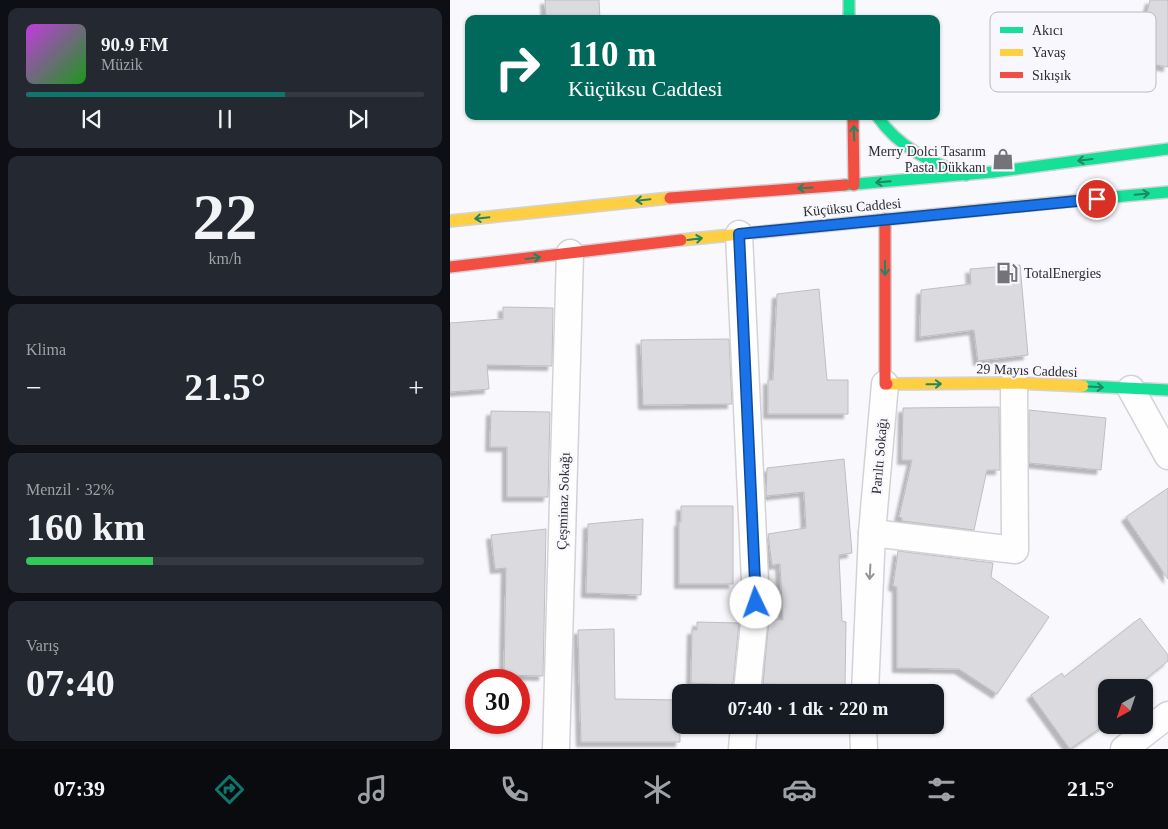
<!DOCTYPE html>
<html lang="tr">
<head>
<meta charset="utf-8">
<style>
  :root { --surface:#171b24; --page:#242831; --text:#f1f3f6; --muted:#9ea1a6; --line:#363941; --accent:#0f766e }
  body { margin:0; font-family:"Times New Roman",serif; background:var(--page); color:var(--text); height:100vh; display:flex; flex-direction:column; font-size:19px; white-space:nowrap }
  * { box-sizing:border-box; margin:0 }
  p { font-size:16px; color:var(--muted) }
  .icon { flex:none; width:28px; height:28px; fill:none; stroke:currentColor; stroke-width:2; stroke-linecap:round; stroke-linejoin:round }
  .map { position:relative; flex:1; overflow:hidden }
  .side { display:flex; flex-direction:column; gap:8px; padding:8px; background:#0d0f14; width:450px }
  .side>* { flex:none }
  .hud { position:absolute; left:15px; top:15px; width:475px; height:105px; border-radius:10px; box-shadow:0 1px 4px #0004; background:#00695c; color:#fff; overflow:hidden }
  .needle { width:32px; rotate:220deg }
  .tools { position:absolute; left:648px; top:679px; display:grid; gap:10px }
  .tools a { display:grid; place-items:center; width:55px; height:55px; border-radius:10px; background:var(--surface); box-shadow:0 1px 4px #0004; font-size:25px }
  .speed { position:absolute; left:15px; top:669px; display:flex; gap:10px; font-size:25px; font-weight:700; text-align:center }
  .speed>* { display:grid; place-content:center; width:65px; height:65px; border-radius:50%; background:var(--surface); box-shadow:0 1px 4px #0004; line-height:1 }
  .speed .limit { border:8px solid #d22; background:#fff; color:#111 }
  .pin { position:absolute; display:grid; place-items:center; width:42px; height:42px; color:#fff; margin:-21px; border:2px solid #fff; border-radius:50%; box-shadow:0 1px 5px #0007 }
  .me { position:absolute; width:55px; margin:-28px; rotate:357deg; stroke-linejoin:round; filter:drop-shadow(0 0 4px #0008) }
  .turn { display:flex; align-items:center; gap:18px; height:105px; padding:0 20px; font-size:22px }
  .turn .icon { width:65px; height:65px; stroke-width:2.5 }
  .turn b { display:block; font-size:35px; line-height:42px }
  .big { font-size:38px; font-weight:700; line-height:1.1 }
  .side .tile { flex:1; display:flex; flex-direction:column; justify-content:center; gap:8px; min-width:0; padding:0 18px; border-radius:10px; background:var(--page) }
  .side .dial { align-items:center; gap:0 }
  .dial b { font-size:65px; line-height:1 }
  .song { display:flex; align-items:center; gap:15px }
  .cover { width:60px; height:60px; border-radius:8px; background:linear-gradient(135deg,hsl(290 70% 55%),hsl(120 70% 35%)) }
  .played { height:5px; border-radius:2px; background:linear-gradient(90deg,var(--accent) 65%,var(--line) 65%) }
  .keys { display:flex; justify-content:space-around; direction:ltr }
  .heat { display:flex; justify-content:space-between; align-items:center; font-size:28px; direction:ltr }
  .charge { height:8px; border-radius:4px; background:linear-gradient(90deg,#34c759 32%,var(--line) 0) }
  .trip { position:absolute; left:222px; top:684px; width:272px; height:50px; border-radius:10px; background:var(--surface); box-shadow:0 1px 4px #0004; font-weight:700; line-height:50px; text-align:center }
  .tabs { display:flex; height:80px; justify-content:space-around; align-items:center; background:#090b0e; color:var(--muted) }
  .tabs .icon { width:35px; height:35px }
  .tabs .current { color:var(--accent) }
  .tabs b { font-size:22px; color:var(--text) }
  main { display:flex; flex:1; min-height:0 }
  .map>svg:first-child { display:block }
</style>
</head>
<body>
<main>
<section class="side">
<div class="tile">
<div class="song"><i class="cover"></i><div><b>90.9 FM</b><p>Müzik</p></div></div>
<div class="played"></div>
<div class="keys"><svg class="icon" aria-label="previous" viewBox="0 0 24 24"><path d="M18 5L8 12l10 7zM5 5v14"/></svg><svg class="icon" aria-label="pause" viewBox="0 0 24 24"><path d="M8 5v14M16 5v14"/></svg><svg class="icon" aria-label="next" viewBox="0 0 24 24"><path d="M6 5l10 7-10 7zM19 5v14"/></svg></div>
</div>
<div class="tile dial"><b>22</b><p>km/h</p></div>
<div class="tile"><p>Klima</p>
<div class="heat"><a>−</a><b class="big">21.5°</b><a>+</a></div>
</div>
<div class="tile"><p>Menzil · 32%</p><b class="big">160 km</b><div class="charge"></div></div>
<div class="tile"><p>Varış</p><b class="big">07:40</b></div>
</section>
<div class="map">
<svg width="718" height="749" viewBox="0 0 718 749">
  <defs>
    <filter id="shadow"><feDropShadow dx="-4.5" dy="4.5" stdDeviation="1" flood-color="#0004"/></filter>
  </defs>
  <rect width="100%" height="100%" fill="#f9f8fc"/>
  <g fill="#dbdbdf" stroke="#bfbec2" filter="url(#shadow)">
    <polygon points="95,0 149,0 150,19 96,19"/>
    <polygon points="700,0 718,0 718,67 685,61"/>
    <polygon points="570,265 578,355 528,361 524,330 470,337 471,290 521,284 520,269"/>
    <polygon points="369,289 377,380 398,380 398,414 318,414 318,380 323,380 327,294"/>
    <polygon points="53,307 103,308 102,366 37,365 39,389 0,392 0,323 53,319"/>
    <polygon points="279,339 282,404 193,405 191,340"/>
    <polygon points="549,407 550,470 537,470 524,530 452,521 452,518 449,517 462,460 452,460 453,408"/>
    <polygon points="579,410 656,418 651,470 579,463"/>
    <polygon points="41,411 100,412 98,497 57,497 57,447 40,447"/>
    <polygon points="394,459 402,553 389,555 392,621 396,622 395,686 313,684 319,619 333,620 330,564 322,565 318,534 356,528 354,492 316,496 317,468"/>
    <polygon points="718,488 718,579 676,517"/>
    <polygon points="231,506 283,506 283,584 229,584 229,522 231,522"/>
    <polygon points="193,519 191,595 136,593 138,524"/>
    <polygon points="96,529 93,676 54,675 56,568 45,569 41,535"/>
    <polygon points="448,551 543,563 541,577 599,617 547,694 509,669 447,668 447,587 443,586"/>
    <polygon points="690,618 718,655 718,661 684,688 656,688 656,724 620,749 581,695 612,673 614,677"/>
    <polygon points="247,622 289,623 283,683 280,685 241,683 242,630 247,630"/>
    <polygon points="164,629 165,699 230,700 230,742 131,742 128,630"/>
  </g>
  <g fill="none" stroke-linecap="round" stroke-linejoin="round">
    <g stroke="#d3d3d7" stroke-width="29">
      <g id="street">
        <polyline points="289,234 306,603 297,692"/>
        <polyline points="681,389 718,456"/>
        <polyline points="422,533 565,550 564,383"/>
        <polyline points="415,692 422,533 435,384"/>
        <polyline points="413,725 414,749"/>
        <polyline points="106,749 120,253"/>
        <polyline points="292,749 294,725"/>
        <polyline points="674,749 718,715"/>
      </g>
    </g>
    <g stroke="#d3d3d7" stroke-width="14">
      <g id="fast">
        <polyline points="399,0 399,19"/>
        <path d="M427,116C449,148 480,162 516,175"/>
        <polyline points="395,185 543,172 718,149"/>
        <polyline points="641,199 718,192"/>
        <polyline points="633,386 718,390"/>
      </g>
    </g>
    <g stroke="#d3d3d7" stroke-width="14">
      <g id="slow">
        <polyline points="0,221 220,198"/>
        <polyline points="231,240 641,199"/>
        <polyline points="437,384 564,383 633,386"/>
      </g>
    </g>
    <g stroke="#d3d3d7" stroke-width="14">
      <g id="jam">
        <polyline points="403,116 404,185"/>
        <polyline points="220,198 395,185"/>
        <polyline points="435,219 435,384 437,384"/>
        <polyline points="0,267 231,240"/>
      </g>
    </g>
    <use href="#street" stroke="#fefeff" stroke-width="26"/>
    <use href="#fast" stroke="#16e098" stroke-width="11"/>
    <use href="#slow" stroke="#ffcf43" stroke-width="11"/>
    <use href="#jam" stroke="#f24e42" stroke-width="11"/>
  </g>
  <defs><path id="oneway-shaft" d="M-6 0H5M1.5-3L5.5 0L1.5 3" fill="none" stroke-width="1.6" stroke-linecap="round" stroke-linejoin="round" transform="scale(1.25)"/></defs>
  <g stroke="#218664">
    <use href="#oneway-shaft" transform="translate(404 133) rotate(-92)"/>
    <use href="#oneway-shaft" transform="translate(635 160) rotate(173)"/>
    <use href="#oneway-shaft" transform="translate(433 182) rotate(175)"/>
    <use href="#oneway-shaft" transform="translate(355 188) rotate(176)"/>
    <use href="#oneway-shaft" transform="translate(692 194) rotate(-5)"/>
    <use href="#oneway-shaft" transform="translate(193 200) rotate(174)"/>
    <use href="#oneway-shaft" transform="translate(32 218) rotate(174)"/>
    <use href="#oneway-shaft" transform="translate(245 239) rotate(-7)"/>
    <use href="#oneway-shaft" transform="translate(83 258) rotate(-7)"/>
    <use href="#oneway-shaft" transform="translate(435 268) rotate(90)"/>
    <use href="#oneway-shaft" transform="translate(484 384) rotate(-1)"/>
    <use href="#oneway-shaft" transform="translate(646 387) rotate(3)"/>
  </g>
  <use stroke="#959598" href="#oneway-shaft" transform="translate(420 572) rotate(93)"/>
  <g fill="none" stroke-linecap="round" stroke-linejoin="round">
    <g stroke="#114b97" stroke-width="12">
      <polyline id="route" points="306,603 289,234 647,199"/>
    </g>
    <use href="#route" stroke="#1a73e8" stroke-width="9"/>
  </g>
  <defs>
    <g id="shop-bare" transform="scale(1.725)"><path d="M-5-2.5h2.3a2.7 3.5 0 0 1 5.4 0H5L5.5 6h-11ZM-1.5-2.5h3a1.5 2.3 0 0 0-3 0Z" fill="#747378" stroke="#f8f7fd" stroke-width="2.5" paint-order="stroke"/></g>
    <g id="fuel-bare" transform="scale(1.725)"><path d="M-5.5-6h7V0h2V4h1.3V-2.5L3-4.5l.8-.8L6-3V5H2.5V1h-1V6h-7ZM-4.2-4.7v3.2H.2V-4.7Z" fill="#747378" stroke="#f8f7fd" stroke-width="2.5" paint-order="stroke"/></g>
  </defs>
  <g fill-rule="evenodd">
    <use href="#shop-bare" x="553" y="159"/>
    <use href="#fuel-bare" x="557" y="273"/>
  </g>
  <g text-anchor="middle" stroke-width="4" stroke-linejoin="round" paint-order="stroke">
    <g font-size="14" fill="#2c2c31" stroke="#f8f7fd" text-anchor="end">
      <text x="536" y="156">Merry Dolci Tasarım<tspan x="536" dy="16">Pasta Dükkanı</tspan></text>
      <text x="574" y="278" text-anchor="start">TotalEnergies</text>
    </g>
    <g font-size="14" fill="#2c2c31" stroke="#f8f7fd">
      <text transform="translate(402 207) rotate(-5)" y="5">Küçüksu Caddesi</text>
      <text transform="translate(577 370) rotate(2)" y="5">29 Mayıs Caddesi</text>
      <text transform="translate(429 456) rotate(-85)" y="5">Parıltı Sokağı</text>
      <text transform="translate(113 501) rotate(-88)" y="5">Çeşminaz Sokağı</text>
    </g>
  </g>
  <rect x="540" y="12" width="166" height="80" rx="8" fill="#f8f7fd" stroke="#bbbac0" stroke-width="1"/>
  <rect x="550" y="27" width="23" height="6" fill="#16e098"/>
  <rect x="550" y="49" width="23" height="7" fill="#ffcf43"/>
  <rect x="550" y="72" width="23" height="6" fill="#f24e42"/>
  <g font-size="14" fill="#2c2c31">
    <text x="582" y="35">Akıcı</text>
    <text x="582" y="57">Yavaş</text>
    <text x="582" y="80">Sıkışık</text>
  </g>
</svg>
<div class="tools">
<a><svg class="needle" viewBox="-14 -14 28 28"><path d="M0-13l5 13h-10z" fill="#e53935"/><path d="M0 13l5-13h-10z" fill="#9ea1a6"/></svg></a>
</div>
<div class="speed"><div class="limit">30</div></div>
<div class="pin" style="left:647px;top:199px;background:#d93025"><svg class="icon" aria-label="arrive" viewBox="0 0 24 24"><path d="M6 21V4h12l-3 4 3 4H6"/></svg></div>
<svg class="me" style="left:306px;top:603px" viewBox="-20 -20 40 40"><circle r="19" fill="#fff"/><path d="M0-13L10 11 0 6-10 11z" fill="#1a73e8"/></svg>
<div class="trip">07:40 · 1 dk · 220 m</div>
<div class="hud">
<div class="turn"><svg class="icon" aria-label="right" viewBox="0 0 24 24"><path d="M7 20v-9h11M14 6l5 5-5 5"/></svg><div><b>110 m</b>Küçüksu Caddesi</div></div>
</div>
</div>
</main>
<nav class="tabs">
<b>07:39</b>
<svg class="icon current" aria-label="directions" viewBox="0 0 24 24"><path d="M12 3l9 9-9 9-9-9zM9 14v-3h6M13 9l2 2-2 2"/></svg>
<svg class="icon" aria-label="music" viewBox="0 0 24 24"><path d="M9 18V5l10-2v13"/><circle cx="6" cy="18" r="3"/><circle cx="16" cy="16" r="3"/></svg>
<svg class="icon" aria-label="phone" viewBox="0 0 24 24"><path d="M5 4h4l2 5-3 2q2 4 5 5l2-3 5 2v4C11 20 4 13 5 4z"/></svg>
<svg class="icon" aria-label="climate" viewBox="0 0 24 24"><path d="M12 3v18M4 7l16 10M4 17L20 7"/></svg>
<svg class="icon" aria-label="car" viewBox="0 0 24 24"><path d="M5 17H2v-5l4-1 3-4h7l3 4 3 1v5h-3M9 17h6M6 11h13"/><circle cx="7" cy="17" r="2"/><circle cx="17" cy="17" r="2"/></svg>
<svg class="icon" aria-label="filters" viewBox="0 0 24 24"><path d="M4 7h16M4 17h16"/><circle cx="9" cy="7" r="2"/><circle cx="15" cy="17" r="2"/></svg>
<b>21.5°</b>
</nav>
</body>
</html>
